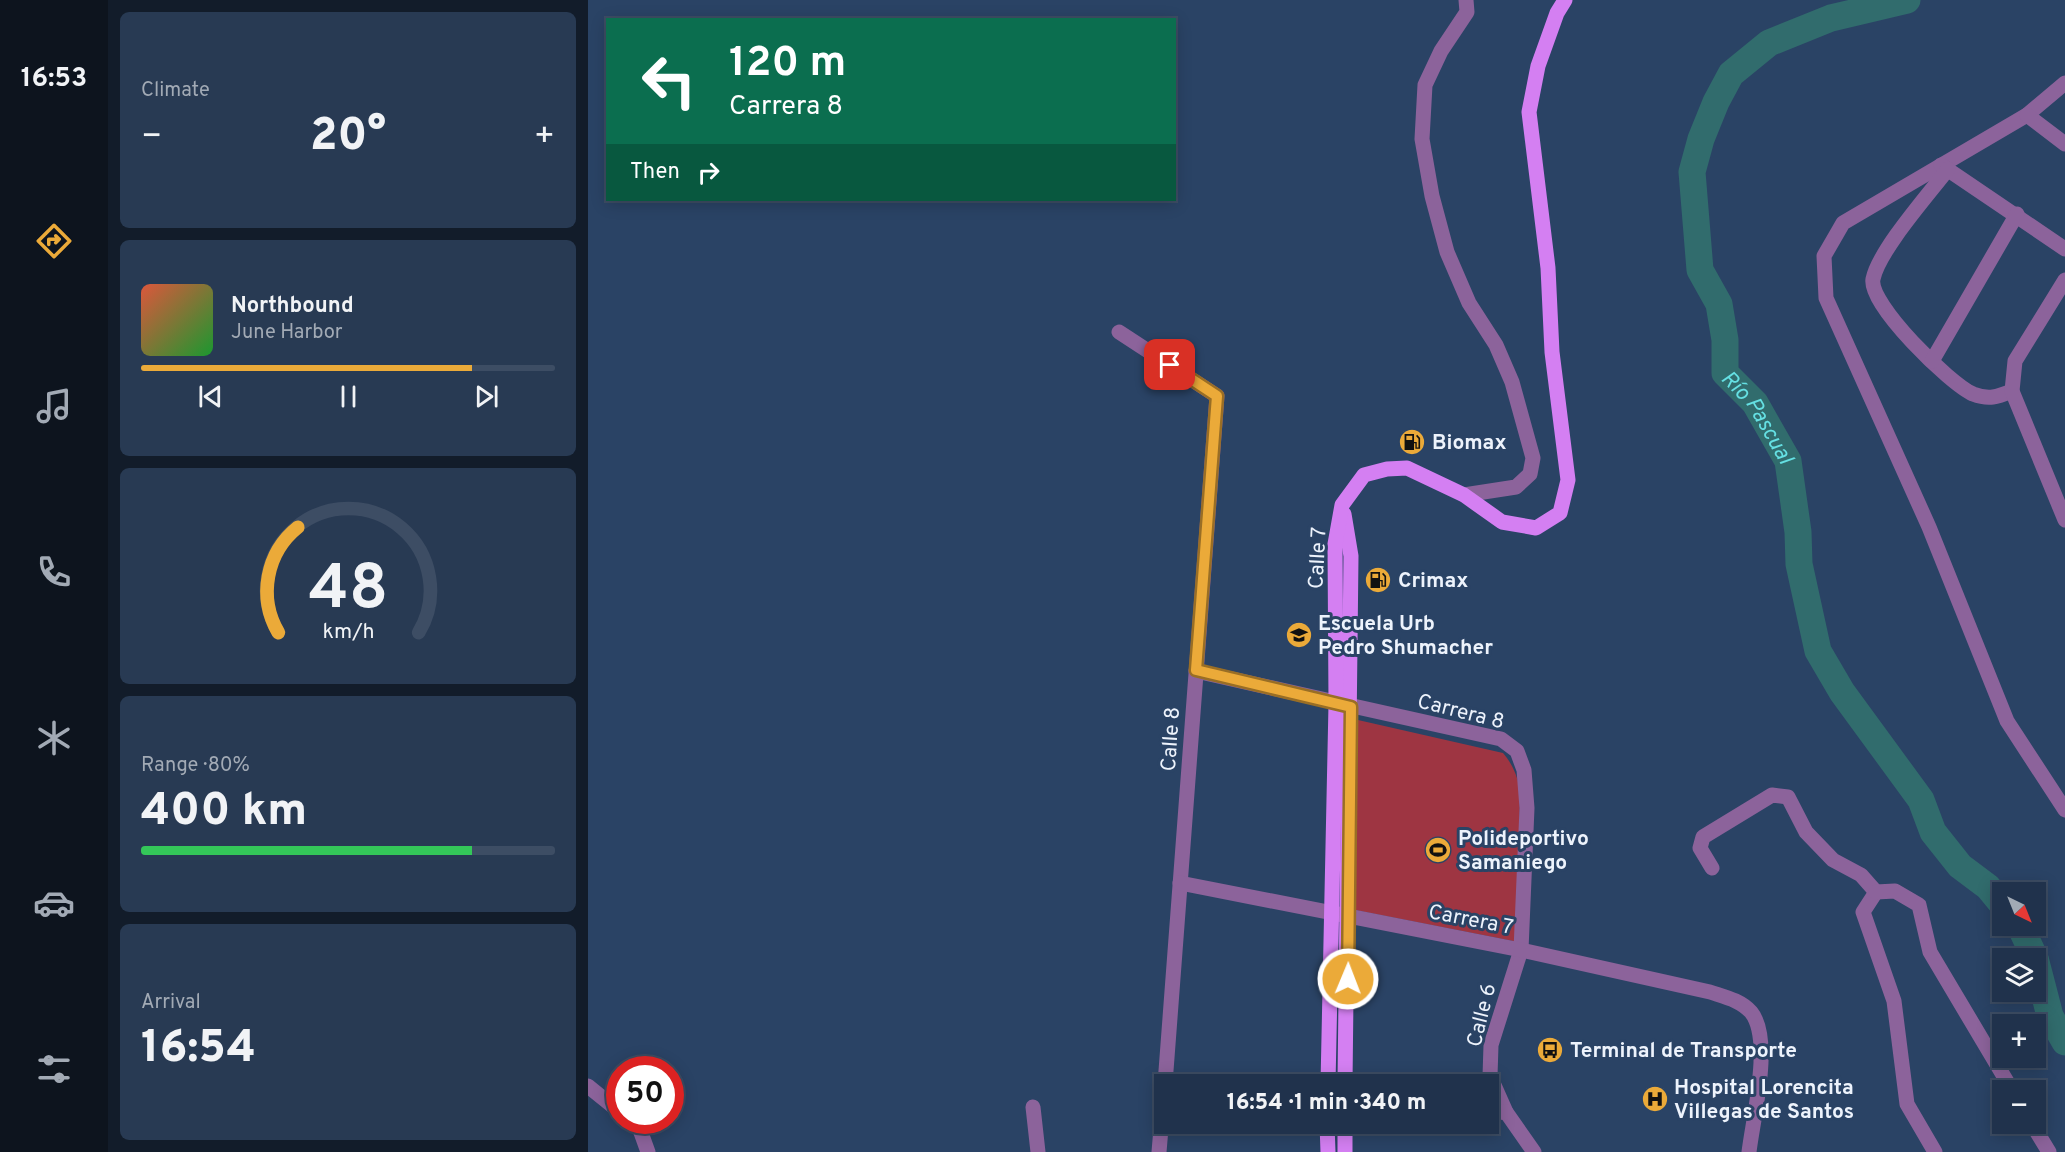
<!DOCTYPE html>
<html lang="en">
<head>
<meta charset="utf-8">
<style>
  :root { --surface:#20324c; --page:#283a53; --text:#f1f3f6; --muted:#a2aab5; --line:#3d4d64; --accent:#ebaa39 }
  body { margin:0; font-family:Overpass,sans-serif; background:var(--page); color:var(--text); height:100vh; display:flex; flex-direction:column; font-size:22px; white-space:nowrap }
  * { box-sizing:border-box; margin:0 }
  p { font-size:20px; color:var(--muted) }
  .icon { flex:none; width:33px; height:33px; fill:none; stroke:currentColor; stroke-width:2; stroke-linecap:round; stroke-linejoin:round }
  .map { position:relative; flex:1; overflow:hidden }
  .side { display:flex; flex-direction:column; gap:12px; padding:12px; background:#121c2a; width:480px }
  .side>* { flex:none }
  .hud { position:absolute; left:18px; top:18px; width:570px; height:183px; border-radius:0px; box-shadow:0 3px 15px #0003,0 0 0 2px var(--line); background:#0b6e4f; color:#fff; overflow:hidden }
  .needle { width:39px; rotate:137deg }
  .buttons { position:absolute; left:1404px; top:882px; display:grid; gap:12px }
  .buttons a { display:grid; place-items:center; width:54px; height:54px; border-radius:0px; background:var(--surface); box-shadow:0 3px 15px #0003,0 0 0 2px var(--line); font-size:30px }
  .speed { position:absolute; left:18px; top:1056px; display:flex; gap:12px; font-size:30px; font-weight:700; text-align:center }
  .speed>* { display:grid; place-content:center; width:78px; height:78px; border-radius:50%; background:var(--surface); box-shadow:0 3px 15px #0003,0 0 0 2px var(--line); line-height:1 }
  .speed .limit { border:9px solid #d22; background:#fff; color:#111 }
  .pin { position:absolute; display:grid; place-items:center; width:51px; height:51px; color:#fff; margin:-26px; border-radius:12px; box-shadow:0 3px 9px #0006 }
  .me { position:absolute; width:66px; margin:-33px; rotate:1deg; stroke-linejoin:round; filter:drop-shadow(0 0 4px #0008) }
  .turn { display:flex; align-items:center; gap:21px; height:126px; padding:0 24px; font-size:27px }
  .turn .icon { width:78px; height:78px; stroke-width:2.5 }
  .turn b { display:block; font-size:42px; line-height:51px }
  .then { display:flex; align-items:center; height:57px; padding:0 24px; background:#0003; gap:12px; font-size:22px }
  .big { font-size:45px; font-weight:800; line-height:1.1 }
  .side .widget { flex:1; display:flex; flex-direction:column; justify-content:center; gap:9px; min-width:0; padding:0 21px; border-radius:9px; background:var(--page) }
  .side .dial { align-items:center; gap:0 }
  .dial svg { height:156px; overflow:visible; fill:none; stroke:var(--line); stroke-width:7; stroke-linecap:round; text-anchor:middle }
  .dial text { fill:var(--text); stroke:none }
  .song { display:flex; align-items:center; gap:18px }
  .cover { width:72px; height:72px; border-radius:9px; background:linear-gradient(135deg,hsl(10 70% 55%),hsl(130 70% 35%)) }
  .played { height:6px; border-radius:3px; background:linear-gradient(90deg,var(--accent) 80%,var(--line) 80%) }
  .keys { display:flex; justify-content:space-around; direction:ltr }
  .heat { display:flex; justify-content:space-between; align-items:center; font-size:33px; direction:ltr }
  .charge { height:9px; border-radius:4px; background:linear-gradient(90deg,#34c759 80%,var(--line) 0) }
  .trip { position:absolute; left:566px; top:1074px; width:345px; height:60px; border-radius:0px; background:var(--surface); box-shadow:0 3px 15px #0003,0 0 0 2px var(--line); font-weight:800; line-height:60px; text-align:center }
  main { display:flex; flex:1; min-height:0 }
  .tabs { display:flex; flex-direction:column; width:108px; justify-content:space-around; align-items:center; background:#0d141e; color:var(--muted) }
  .tabs .icon { width:42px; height:42px }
  .tabs .active { color:var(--accent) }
  .tabs b { font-size:27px; color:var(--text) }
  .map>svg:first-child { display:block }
</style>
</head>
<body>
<main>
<nav class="tabs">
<b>16:53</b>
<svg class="icon active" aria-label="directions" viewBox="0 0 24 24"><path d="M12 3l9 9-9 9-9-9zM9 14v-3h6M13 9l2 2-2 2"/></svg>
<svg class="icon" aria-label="music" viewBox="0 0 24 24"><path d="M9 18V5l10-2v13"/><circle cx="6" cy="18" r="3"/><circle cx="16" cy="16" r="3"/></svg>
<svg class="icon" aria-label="phone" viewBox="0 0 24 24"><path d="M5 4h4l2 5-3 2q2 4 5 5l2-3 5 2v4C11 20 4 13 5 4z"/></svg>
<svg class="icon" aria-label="climate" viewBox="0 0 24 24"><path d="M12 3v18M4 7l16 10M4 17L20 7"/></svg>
<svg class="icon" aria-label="car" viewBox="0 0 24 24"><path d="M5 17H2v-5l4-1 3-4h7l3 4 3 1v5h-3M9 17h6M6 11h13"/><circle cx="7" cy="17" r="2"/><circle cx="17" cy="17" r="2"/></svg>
<svg class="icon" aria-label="filters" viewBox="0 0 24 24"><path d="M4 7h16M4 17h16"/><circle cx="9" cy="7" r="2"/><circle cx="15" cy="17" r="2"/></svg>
</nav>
<section class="side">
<div class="widget"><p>Climate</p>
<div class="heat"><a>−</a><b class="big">20°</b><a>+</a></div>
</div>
<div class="widget">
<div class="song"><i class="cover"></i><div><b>Northbound</b><p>June Harbor</p></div></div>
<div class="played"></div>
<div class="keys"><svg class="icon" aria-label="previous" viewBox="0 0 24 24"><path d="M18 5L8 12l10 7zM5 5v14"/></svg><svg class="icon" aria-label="pause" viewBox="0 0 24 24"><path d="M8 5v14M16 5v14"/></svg><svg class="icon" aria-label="next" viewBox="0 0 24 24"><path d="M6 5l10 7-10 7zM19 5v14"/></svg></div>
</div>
<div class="widget dial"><svg viewBox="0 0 100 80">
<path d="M14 69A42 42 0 1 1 86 69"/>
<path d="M14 69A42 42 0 0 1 24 15" stroke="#ebaa39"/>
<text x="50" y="56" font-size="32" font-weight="700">48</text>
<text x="50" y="72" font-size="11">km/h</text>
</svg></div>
<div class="widget"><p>Range · 80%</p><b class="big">400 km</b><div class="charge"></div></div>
<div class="widget"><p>Arrival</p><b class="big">16:54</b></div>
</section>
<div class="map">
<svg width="1477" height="1152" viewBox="0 0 1477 1152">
  <rect width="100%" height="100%" fill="#2a4365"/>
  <path fill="#9e3542" d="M770,720L915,753C925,765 929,775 932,790L930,942L767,910Z"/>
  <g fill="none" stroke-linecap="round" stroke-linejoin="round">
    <g stroke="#316c6d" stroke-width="27">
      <path id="s1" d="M1319,0L1243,18L1181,43L1143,74L1128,102L1113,139L1104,172L1112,270L1131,304L1137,340V373L1167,403L1200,461L1210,532L1211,564L1230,651L1254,692L1333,800L1345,832L1372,866L1400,887L1414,904"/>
      <polyline points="1432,926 1447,958"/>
      <polyline points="1448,962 1462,1016 1477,1042"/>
    </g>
    <g stroke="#8c639b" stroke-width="15">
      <polyline points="1477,83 1439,115 1255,223 1236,256 1238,298 1341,527 1419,721 1477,810"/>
      <polyline points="1439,115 1477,144"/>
      <polyline points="1353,165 1477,249"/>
      <path d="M1360,169C1341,194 1291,250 1285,279C1280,304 1362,384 1385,394C1401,400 1409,397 1424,391"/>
      <polyline points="1477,280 1427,361 1424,391 1477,520"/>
      <polyline points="531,332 629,396 577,1084"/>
      <polyline points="1344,361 1429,214"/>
      <polyline points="876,495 928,487 942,474 945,458 924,382 908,345 881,303 859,252 844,196 834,139 837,85 853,51 879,12 878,0"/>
      <polyline points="608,671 913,739 929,751 936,770 939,808 933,950 903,1045 902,1076 918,1112 946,1152"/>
      <polyline points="1124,868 1112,848 1115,837 1184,795 1200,797 1218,832 1245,860 1273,875 1288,892"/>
      <path d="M592,883L933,950L1122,992C1137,997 1152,1000 1163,1012C1185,1039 1165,1118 1161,1152"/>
      <polyline points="1288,892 1275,912 1306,1001 1319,1104 1347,1152"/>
      <polyline points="1288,892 1307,891 1331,905 1342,952 1424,1090"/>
      <polyline points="0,1086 32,1112"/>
      <polyline points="445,1107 450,1152"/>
      <polyline points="900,1113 918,1112"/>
      <polyline points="42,1120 51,1127 60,1152"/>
      <polyline points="691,1124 775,1124"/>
      <polyline points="1444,1124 1461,1152"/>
      <polyline points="571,1152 576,1093"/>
    </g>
    <g stroke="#d47ff2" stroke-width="15">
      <polyline points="756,514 763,556 757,1084"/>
      <polyline points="740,1084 748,704 747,544 754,505 776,475 799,469 819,468 876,495 914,522 948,528 972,513 980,480 964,352 960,268 941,112 950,66 969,13 977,0"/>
      <polyline points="739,1124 740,1152"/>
      <polyline points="757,1124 757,1152"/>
    </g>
  </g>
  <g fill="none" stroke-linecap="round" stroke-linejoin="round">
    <g stroke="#996e25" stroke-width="15">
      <polyline id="route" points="582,365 629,396 608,670 763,707 760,979"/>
    </g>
    <use href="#route" stroke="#ebaa39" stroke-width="10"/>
  </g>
  <defs>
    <g id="fuel-disc" transform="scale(1.35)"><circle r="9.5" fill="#ebaa39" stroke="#2a4365"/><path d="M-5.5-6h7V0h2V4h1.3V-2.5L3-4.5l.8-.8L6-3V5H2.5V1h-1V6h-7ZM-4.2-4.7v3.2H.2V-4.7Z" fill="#111"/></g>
    <g id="school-disc" transform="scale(1.35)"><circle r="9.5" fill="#ebaa39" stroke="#2a4365"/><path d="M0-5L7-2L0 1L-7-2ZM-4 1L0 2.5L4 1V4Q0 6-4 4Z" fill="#111"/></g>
    <g id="stadium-disc" transform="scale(1.35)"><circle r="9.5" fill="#ebaa39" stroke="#2a4365"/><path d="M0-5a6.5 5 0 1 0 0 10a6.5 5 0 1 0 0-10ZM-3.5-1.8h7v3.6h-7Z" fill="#111"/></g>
    <g id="bus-disc" transform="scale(1.35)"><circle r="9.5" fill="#ebaa39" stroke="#2a4365"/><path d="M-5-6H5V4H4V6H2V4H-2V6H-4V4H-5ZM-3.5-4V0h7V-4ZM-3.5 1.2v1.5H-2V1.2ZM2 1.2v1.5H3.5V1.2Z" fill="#111"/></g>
    <g id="hospital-disc" transform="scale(1.35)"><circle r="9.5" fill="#ebaa39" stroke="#2a4365"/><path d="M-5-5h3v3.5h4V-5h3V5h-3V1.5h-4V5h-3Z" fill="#111"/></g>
  </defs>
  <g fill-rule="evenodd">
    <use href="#fuel-disc" x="824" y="442"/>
    <use href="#fuel-disc" x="790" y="580"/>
    <use href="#school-disc" x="711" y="635"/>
    <use href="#stadium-disc" x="850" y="850"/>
    <use href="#bus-disc" x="962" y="1050"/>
    <use href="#hospital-disc" x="1067" y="1099"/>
  </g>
  <g text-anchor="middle" stroke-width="6" stroke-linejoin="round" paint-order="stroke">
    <g font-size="21" font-weight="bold" fill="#edf3fc" stroke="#2a4365" text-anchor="start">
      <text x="844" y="449">Biomax</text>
      <text x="810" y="587">Crimax</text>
      <text x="730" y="630">Escuela Urb<tspan x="730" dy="24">Pedro Shumacher</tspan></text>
      <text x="870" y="845">Polideportivo<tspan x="870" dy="24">Samaniego</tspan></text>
      <text x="982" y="1057">Terminal de Transporte</text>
      <text x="1086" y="1094">Hospital Lorencita<tspan x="1086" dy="24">Villegas de Santos</tspan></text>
    </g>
    <g font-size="21" fill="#edf3fc" stroke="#2a4365">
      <text transform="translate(729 558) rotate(-87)" y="7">Calle 7</text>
      <text transform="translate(873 711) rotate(14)" y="7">Carrera 8</text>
      <text transform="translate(582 739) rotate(-86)" y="7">Calle 8</text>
      <text transform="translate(883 919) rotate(11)" y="7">Carrera 7</text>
      <text transform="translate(893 1015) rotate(-76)" y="7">Calle 6</text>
    </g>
    <g font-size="22" font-style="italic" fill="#65e0e3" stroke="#2a4365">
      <text dy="8" stroke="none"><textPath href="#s1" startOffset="562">Río Pascual</textPath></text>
    </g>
  </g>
</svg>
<div class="buttons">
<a><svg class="needle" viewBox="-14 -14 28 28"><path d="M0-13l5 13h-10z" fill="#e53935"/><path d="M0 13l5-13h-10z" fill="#a2aab5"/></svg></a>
<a><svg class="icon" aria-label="layers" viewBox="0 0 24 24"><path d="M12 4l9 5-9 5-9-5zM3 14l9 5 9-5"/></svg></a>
<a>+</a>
<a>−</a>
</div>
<div class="speed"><div class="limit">50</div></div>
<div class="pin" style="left:582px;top:365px;background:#d93025"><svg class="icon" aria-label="arrive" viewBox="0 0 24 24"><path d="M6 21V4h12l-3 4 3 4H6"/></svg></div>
<svg class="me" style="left:760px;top:979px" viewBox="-20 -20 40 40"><circle r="17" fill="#ebaa39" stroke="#fff" stroke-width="3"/><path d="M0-11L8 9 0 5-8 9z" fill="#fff"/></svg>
<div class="trip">16:54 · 1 min · 340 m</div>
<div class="hud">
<div class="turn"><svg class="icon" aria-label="left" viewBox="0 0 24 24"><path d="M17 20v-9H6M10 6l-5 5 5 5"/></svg><div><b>120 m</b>Carrera 8</div></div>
<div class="then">Then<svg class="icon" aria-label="right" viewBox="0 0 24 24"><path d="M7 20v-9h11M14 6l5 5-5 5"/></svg></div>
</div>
</div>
</main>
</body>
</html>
